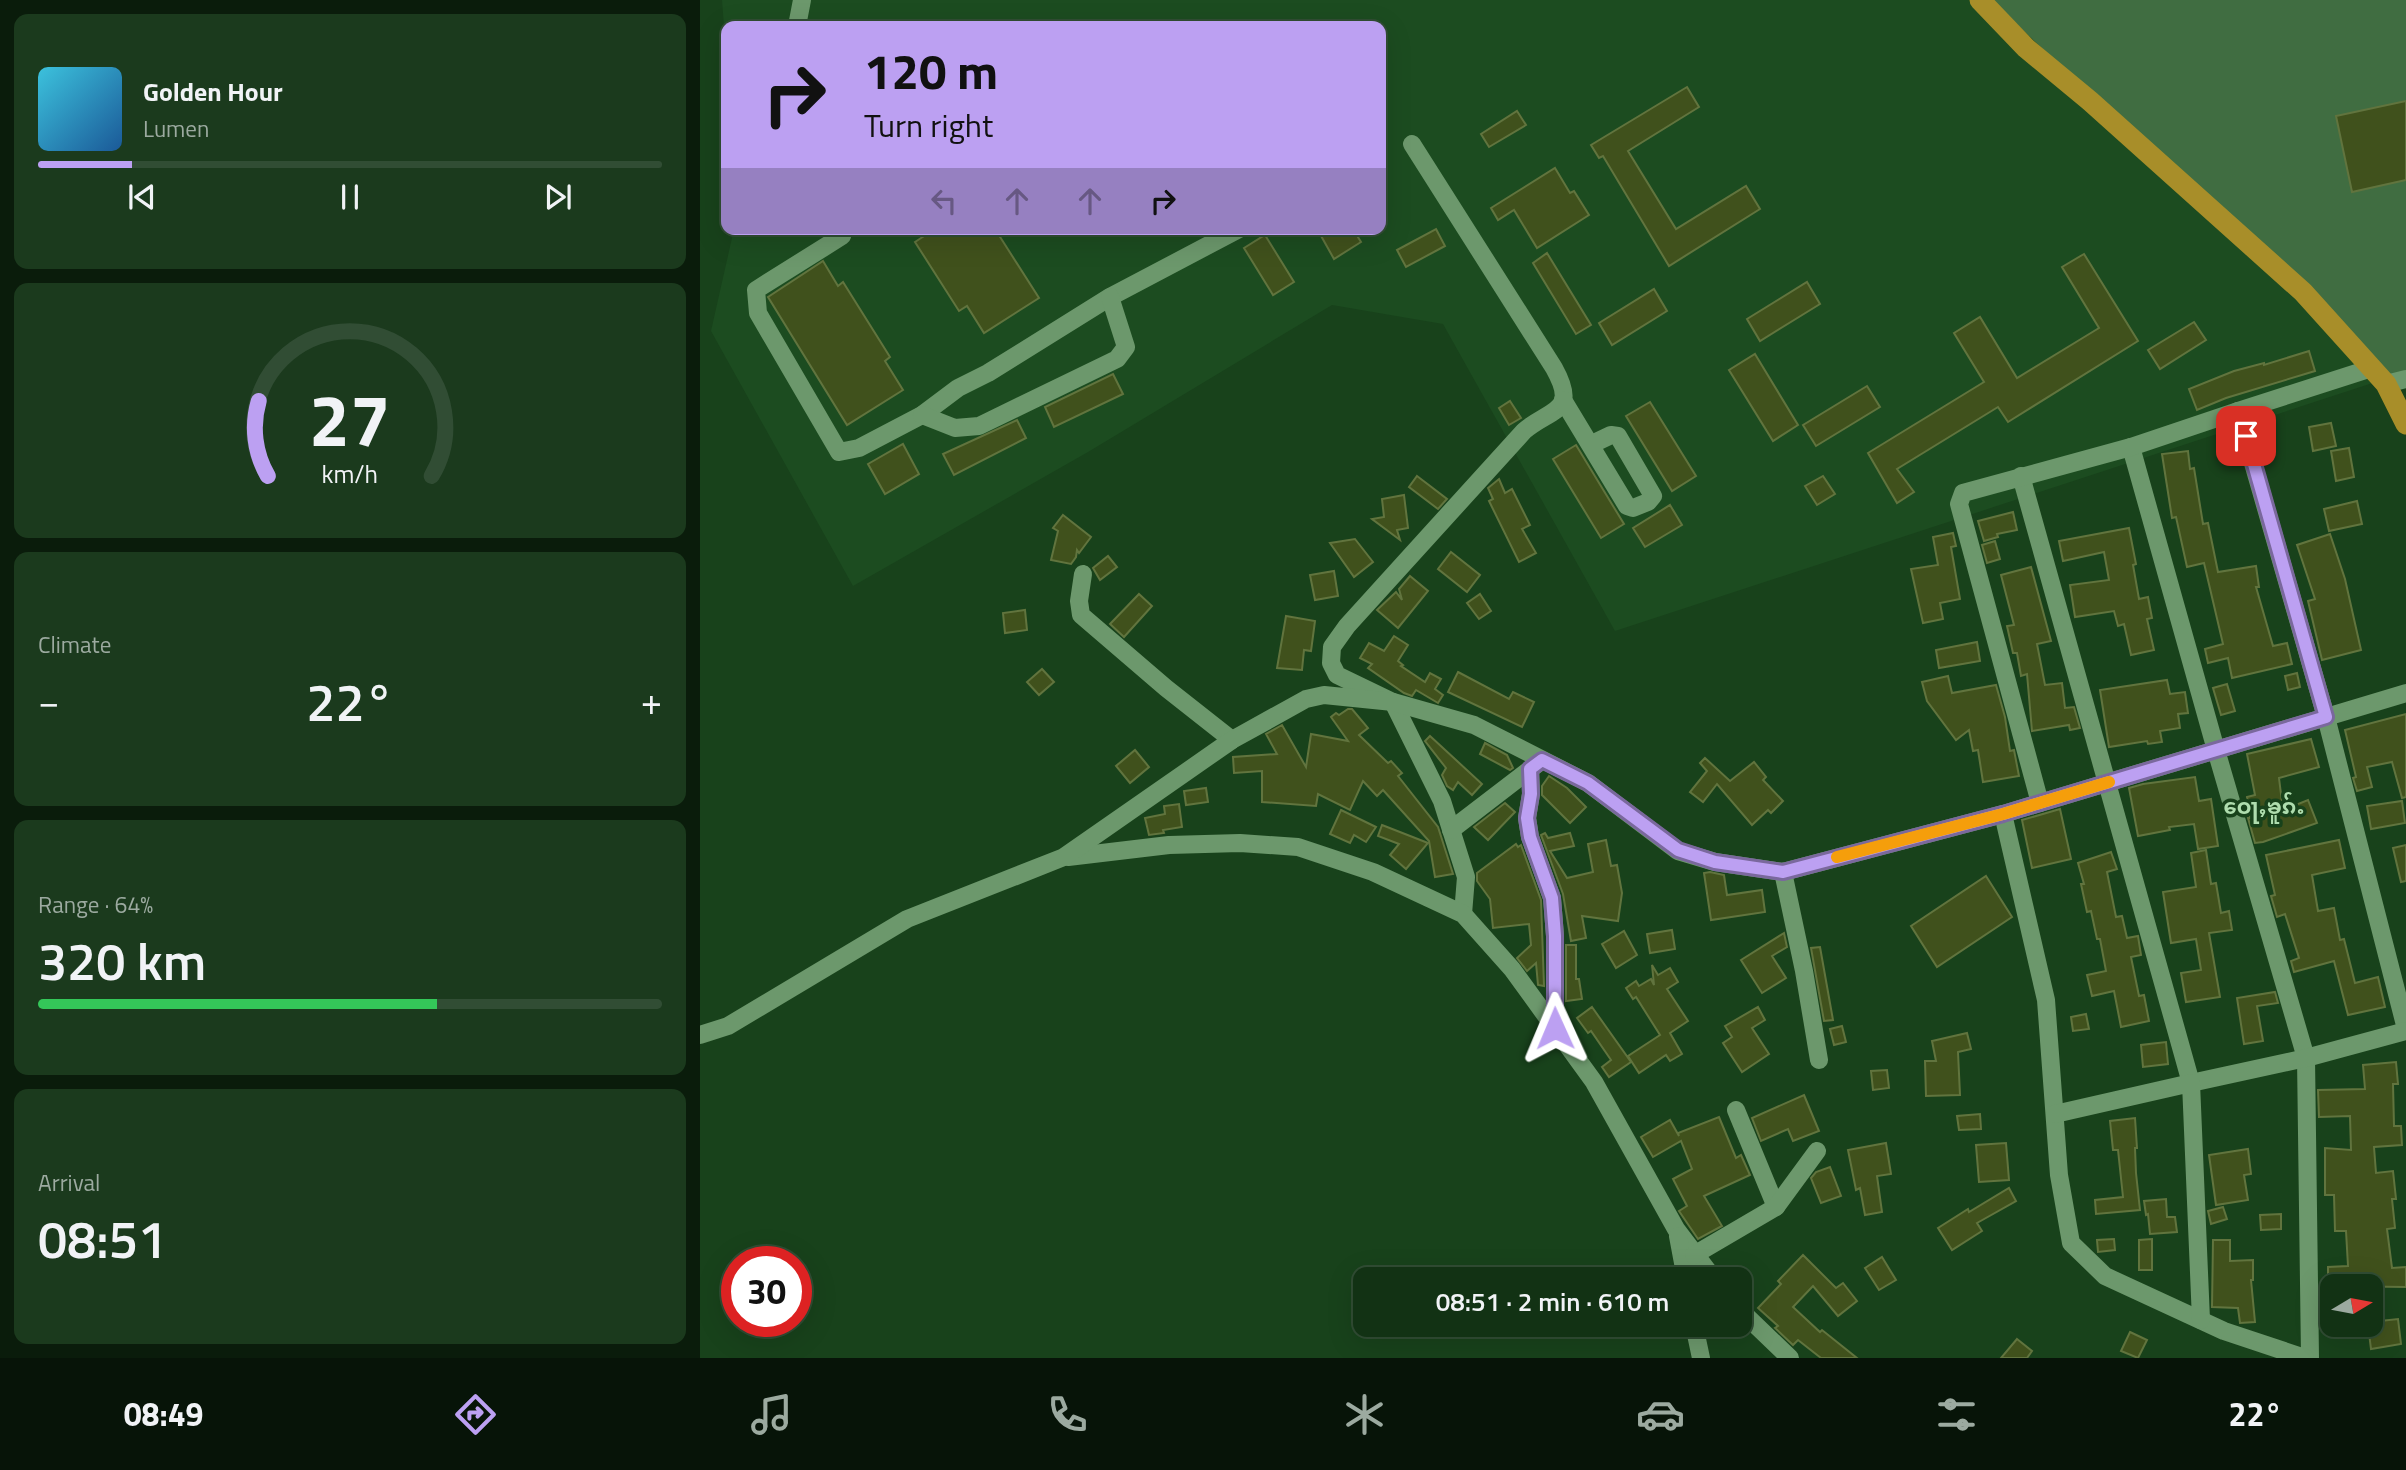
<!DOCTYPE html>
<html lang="en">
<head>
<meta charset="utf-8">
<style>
  :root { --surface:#123214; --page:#1b3a1d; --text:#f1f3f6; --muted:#9caaa0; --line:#314d34; --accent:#bca0f2 }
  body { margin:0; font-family:"Titillium Web","Noto Sans Myanmar",sans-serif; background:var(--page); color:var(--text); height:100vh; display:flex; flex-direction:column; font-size:26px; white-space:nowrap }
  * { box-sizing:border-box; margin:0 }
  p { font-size:23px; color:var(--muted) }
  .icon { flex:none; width:38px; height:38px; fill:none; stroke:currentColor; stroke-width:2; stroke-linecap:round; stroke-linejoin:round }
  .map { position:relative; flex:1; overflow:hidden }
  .drawer { display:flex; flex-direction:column; gap:14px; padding:14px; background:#0a1c0b; width:700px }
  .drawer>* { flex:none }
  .guide { position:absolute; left:21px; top:21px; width:665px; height:214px; border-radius:14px; box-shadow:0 7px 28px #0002,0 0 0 2px var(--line); background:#bca0f2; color:#111; overflow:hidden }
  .needle { width:46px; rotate:80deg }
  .fabs { position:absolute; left:1620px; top:1274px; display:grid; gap:14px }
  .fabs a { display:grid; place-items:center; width:63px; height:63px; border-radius:14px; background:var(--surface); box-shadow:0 7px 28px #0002,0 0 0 2px var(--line); font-size:35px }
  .speed { position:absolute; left:21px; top:1246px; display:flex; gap:14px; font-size:35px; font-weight:700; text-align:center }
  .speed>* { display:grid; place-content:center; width:91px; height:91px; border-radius:50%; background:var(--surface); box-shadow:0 7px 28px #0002,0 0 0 2px var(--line); line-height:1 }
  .speed .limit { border:10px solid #d22; background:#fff; color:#111 }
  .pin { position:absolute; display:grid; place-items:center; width:60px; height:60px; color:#fff; margin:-30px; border-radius:14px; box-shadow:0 4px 10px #0006 }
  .me { position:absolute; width:77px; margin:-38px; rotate:359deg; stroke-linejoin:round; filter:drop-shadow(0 0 5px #0008) }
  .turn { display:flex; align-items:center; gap:24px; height:147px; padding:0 28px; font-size:32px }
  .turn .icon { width:91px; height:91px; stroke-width:2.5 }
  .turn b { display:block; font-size:49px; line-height:60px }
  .lanes { display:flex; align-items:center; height:66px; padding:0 28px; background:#0003; justify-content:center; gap:35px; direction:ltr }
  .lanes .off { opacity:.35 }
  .big { font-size:52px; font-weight:600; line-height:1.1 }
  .drawer .widget { flex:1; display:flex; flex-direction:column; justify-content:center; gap:10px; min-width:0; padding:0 24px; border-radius:14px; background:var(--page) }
  .drawer .dial { align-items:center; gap:0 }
  .dial svg { height:182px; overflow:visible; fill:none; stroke:var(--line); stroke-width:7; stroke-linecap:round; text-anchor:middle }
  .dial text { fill:var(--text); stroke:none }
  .song { display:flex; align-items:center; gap:21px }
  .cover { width:84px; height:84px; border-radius:10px; background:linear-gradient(135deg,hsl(190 70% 55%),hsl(210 70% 35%)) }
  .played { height:7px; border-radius:4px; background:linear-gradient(90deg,var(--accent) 15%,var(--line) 15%) }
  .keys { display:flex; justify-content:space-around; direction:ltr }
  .heat { display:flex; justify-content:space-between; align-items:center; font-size:38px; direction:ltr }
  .charge { height:10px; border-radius:5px; background:linear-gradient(90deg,#34c759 64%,var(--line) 0) }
  .trip { position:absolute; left:653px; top:1267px; width:399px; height:70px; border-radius:14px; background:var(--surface); box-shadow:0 7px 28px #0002,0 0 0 2px var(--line); font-weight:600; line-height:70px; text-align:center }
  .tabs { display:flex; height:112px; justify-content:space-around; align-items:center; background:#071408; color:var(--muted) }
  .tabs .icon { width:49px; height:49px }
  .tabs .current { color:var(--accent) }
  .tabs b { font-size:32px; color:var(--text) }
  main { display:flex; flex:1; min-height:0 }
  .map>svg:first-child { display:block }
</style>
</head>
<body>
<main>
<section class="drawer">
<div class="widget">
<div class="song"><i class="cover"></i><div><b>Golden Hour</b><p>Lumen</p></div></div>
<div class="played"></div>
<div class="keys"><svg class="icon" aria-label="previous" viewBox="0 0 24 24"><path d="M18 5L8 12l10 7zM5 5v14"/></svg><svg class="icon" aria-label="pause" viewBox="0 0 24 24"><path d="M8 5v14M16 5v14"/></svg><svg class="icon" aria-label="next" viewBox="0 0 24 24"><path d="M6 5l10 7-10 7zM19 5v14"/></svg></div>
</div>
<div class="widget dial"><svg viewBox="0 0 100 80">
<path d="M14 69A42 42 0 1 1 86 69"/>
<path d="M14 69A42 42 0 0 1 10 36" stroke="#bca0f2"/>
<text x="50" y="56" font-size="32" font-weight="700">27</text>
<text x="50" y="72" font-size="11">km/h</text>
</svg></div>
<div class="widget"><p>Climate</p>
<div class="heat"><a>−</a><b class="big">22°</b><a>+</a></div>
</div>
<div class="widget"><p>Range · 64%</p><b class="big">320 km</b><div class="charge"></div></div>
<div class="widget"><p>Arrival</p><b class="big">08:51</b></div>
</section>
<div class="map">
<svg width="1706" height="1358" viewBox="0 0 1706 1358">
  <rect width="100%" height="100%" fill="#18421b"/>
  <polygon fill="#1c4c20" points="22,0 1291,0 1691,377 915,631 743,324 632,305 388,452 153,586 11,331 34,229 681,229 681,26 26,26 26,53"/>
  <polygon fill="#406d41" points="1291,0 1706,0 1706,372 1691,377"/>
  <g fill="#40511c" stroke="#61743e" stroke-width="2">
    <polygon points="987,87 999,107 928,151 976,229 1046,186 1060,209 969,266 903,156 899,158 891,145"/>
    <polygon points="1706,101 1706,180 1652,192 1636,116"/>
    <polygon points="817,111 826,125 789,147 781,134"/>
    <polygon points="855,168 870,193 874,191 889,215 837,248 814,210 798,220 791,208"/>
    <polygon points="235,229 295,229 339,298 284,333 267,306 259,311 215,242"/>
    <polygon points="628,229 653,229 661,242 634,259 620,234"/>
    <polygon points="736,229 745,246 706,267 697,250"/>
    <polygon points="565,235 594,282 573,295 544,248"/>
    <polygon points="847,253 891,325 876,334 833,263"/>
    <polygon points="1384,254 1438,341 1308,422 1298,407 1197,469 1214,492 1197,503 1168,453 1284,382 1254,333 1280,317 1317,378 1399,328 1362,267"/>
    <polygon points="123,261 138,286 143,282 190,357 185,361 203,390 147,425 68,297"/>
    <polygon points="1107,282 1120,304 1060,341 1047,319"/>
    <polygon points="954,289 967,311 912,345 899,323"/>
    <polygon points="1494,322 1506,340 1460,369 1448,350"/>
    <polygon points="1609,351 1615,371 1526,398 1497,410 1489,389 1534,371 1564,363 1564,365"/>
    <polygon points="1055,354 1098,425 1073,441 1029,370"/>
    <polygon points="413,374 423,394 354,427 345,407"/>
    <polygon points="1167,386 1180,407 1116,446 1103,425"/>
    <polygon points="810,401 821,418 809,425 799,408"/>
    <polygon points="950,402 996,476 972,491 926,416"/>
    <polygon points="317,420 326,438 254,475 243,454"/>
    <polygon points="1631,423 1636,446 1613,451 1609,427"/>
    <polygon points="203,444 219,474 185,494 168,464"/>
    <polygon points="876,445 924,524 901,538 853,459"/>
    <polygon points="1649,448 1654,477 1636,481 1631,451"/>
    <polygon points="1488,451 1490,469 1494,468 1503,524 1508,523 1518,572 1556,566 1559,587 1556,587 1573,646 1587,643 1592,664 1532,678 1528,658 1508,663 1505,649 1523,644 1504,563 1487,567 1476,517 1472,518 1462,454"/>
    <polygon points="717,476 747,499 738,509 709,487"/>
    <polygon points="1123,476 1135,494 1117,505 1105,486"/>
    <polygon points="799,479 805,493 812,489 830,525 822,529 836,553 819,562 789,501 793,499 788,488"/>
    <polygon points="704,495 708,528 697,530 700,540 672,519 684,517 682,499"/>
    <polygon points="1657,501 1662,524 1629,531 1624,509"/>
    <polygon points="970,505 982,525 945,547 933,528"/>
    <polygon points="1313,512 1317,530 1297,534 1298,537 1284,541 1278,521"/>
    <polygon points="363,515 391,537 379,553 377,550 376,557 371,564 351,560 358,531 353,528"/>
    <polygon points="1429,528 1436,564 1433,565 1439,599 1448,597 1452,618 1447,619 1454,650 1431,655 1424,624 1418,626 1414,611 1375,617 1370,585 1409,580 1404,552 1363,561 1359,541"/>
    <polygon points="1253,533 1256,546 1251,547 1260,599 1240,603 1243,619 1223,623 1211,569 1238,565 1233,537"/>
    <polygon points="1630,534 1645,579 1661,650 1622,660 1608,601 1615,599 1597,545"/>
    <polygon points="655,539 673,562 654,577 630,543"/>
    <polygon points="1295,541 1300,559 1287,563 1282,545"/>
    <polygon points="751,552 780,575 767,592 738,569"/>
    <polygon points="408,556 417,567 400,580 393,568"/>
    <polygon points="1331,567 1351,641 1337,644 1345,685 1362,683 1365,708 1374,707 1380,728 1370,730 1369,725 1332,731 1327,674 1321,676 1317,653 1313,653 1307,626 1314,625 1301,575"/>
    <polygon points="634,571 638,596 615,600 610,575"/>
    <polygon points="710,576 728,591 698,628 677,610 696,592 702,600 699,589"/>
    <polygon points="439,594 452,606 424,637 410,624"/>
    <polygon points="780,594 791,611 779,619 767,603"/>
    <polygon points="325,610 327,630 305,633 303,613"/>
    <polygon points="586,616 615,621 611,651 604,650 602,670 577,668"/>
    <polygon points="694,636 708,645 698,661 703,665 701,666 725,682 730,673 741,679 735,689 743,695 738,703 716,690 712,696 704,693 668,668 672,664 660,658 669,643 684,651"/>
    <polygon points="1277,642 1280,661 1239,668 1236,650"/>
    <polygon points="342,669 354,682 339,695 327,682"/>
    <polygon points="758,672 809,699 813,692 834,702 822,727 748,692"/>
    <polygon points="1597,673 1600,687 1588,690 1585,676"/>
    <polygon points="1248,676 1252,693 1296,685 1305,717 1310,751 1314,750 1319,776 1283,782 1278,750 1273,751 1269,730 1256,740 1227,701 1222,682"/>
    <polygon points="1467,680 1470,694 1485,692 1488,713 1478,714 1480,728 1460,731 1462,742 1448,744 1447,741 1409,747 1400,690"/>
    <polygon points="1527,684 1535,711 1521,715 1513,688"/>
    <polygon points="648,709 652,709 668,728 659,735 688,763 691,761 702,773 698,776 738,827 753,874 735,877 729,841 683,790 677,796 663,781 650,810 618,794 616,806 562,802 562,771 534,773 533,757 577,754 566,734 582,725 606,767 611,734 648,741 631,717 636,713 639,715"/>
    <polygon points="1706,714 1706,797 1702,798 1692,762 1667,767 1672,787 1657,791 1653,778 1656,777 1645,730"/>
    <polygon points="730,736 782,784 772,795 758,782 753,790 747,786 742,775 746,768 725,741"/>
    <polygon points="1611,739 1619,767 1579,778 1583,810 1608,800 1617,823 1563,842 1555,843 1548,818 1550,818 1547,797 1555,795 1547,754"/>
    <polygon points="785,743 807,755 813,768 810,770 780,754"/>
    <polygon points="435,750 449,767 430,783 416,766"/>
    <polygon points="1005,758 1030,781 1054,762 1066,777 1063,780 1083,801 1071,813 1068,810 1052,825 1017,784 1003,802 990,792 1007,771 1000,763"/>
    <polygon points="849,776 867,788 886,807 870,823 842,795 842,786"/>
    <polygon points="1495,777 1499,801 1511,799 1518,846 1498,849 1494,824 1469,827 1470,830 1438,836 1429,788 1443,784"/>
    <polygon points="506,788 508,802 486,805 484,791"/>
    <polygon points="1702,801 1705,823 1671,829 1667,806"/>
    <polygon points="805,803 815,812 788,840 774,827"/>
    <polygon points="479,804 482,827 463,830 464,833 449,835 445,818 465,814 464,806"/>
    <polygon points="1360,809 1371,859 1332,868 1322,820"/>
    <polygon points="641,810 676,827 666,842 654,835 650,843 630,834"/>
    <polygon points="682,825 728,843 706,869 690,855 699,844 678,836"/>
    <polygon points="845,833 848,838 870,833 874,846 850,851 867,878 893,872 888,844 906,840 911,866 917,865 922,893 918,921 882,916 886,938 871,941 863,894 841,835"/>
    <polygon points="1639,840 1645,868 1612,875 1618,911 1634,908 1640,940 1644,939 1655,983 1678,977 1685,1007 1648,1015 1634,961 1594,972 1591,961 1599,958 1585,914 1577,917 1571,896 1575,895 1566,855"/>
    <polygon points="816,844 818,847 821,845 841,900 844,986 838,985 836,963 827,971 817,958 831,945 829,924 793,928 790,899 777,881 777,873"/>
    <polygon points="1706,845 1706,881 1701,882 1693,848"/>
    <polygon points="1506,850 1511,884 1516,883 1521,913 1529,911 1532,930 1509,933 1520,997 1486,1002 1481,973 1501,970 1496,939 1471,943 1463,892 1496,887 1491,853"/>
    <polygon points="1411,852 1417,869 1407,872 1416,917 1422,916 1427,938 1438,936 1441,955 1431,957 1439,996 1444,995 1449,1021 1421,1027 1414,991 1392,996 1387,975 1406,971 1400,939 1397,939 1391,911 1387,912 1381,884 1384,884 1378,863"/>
    <polygon points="1010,872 1024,875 1027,895 1062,890 1065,912 1011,920 1004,873"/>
    <polygon points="1286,876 1312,917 1237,967 1211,926"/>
    <polygon points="972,930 975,949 950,953 947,934"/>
    <polygon points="924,931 937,955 916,968 902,944"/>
    <polygon points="1084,933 1087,947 1072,956 1086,978 1062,993 1041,960"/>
    <polygon points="866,945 876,945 876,979 879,979 882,999 866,1001"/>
    <polygon points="1120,947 1133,1020 1124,1021 1111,948"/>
    <polygon points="952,965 958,975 970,968 978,982 967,989 988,1021 970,1033 982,1054 970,1061 966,1055 939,1073 928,1056 960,1035 936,997 933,999 926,988 936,981 939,986 951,979 954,985"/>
    <polygon points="1575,992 1578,1003 1557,1006 1563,1041 1544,1044 1537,998"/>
    <polygon points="892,1007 931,1062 909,1077 902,1067 911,1060 891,1031 888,1033 877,1018"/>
    <polygon points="1058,1007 1065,1020 1052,1028 1069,1054 1042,1072 1023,1043 1032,1037 1025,1026"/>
    <polygon points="1386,1014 1389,1029 1373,1031 1371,1017"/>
    <polygon points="1142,1026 1146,1042 1134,1045 1130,1029"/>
    <polygon points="1267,1033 1271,1049 1258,1052 1260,1095 1226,1096 1225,1061 1236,1061 1232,1041"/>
    <polygon points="1466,1042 1468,1064 1443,1067 1441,1045"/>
    <polygon points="1696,1062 1698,1084 1693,1084 1694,1126 1701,1126 1702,1145 1674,1147 1676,1173 1693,1171 1696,1199 1692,1199 1695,1228 1687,1229 1692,1268 1706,1267 1706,1287 1628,1286 1628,1267 1648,1266 1646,1231 1635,1231 1634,1195 1625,1195 1625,1148 1651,1150 1650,1116 1619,1117 1618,1090 1665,1089 1663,1065"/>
    <polygon points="1187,1070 1189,1088 1173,1090 1171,1071"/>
    <polygon points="1104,1095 1119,1131 1093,1141 1088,1129 1061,1141 1052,1118"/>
    <polygon points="1280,1114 1281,1129 1259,1130 1257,1116"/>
    <polygon points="1019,1117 1036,1158 1041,1155 1050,1175 1004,1196 1022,1226 998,1239 979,1211 987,1206 973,1179 992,1169 981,1141 953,1157 941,1137 970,1120 979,1136 978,1133"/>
    <polygon points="1435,1118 1437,1148 1435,1148 1436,1173 1440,1210 1396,1214 1395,1200 1423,1197 1418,1150 1413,1150 1410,1121"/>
    <polygon points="1186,1143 1191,1174 1177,1176 1182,1212 1165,1215 1160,1188 1156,1190 1148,1150"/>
    <polygon points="1306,1143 1309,1180 1279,1182 1276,1145"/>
    <polygon points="1548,1149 1551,1174 1544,1175 1548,1200 1516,1205 1509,1155"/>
    <polygon points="1130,1167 1141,1196 1121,1203 1111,1178 1116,1172"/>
    <polygon points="1309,1188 1316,1201 1277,1223 1282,1231 1252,1250 1238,1228 1268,1209 1269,1212"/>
    <polygon points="1466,1199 1467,1217 1475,1217 1477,1232 1450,1234 1448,1214 1446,1215 1444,1201"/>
    <polygon points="1523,1207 1527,1219 1511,1224 1508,1211"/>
    <polygon points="1581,1214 1581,1229 1561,1230 1560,1215"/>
    <polygon points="1414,1239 1415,1250 1398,1252 1397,1240"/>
    <polygon points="1452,1239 1452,1270 1439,1270 1439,1240"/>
    <polygon points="1513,1240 1530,1240 1530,1261 1553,1260 1553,1280 1551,1280 1555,1322 1540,1323 1538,1308 1512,1307"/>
    <polygon points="1103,1255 1136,1288 1143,1283 1157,1301 1138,1316 1113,1286 1093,1307 1120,1332 1122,1330 1157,1358 1121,1358 1098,1340 1093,1345 1075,1328 1078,1326 1058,1308 1081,1284 1078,1281"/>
    <polygon points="1182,1257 1196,1280 1179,1290 1165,1268"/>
    <polygon points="1698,1319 1701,1344 1671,1349 1668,1325 1671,1325 1671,1322"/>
    <polygon points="1430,1332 1447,1340 1438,1358 1421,1351"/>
    <polygon points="1317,1339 1332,1351 1327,1358 1301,1358"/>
  </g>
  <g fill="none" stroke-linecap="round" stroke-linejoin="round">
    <g stroke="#6c986c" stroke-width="18">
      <polyline points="97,26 102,0"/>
      <path d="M712,144L854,368C879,413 851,408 824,431L647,626L632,647L631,663L637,675L693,702L742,801L766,877L763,914"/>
      <polyline points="144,229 142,236 56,290 58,313 139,452 159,448 222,415 258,388 288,373 410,297 539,229"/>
      <polyline points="1686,384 1706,379"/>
      <polyline points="863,400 927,506 933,508 948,502 953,496 918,436 911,435 890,445"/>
      <polyline points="1538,411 1626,717 1706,1029"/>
      <polyline points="222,415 255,428 279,426 417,359 426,347 410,297"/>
      <polyline points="1431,447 1516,750 1606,1058 1610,1358"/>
      <polyline points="1321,476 1491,1083 1606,1058 1706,1031"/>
      <polyline points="383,574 379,601 381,615 466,688 532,740"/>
      <polyline points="830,769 831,794 827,818 830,837 852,898 855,936 855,1028"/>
      <polyline points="1340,803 1259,504 1263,493 1431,447 1538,411 1672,368"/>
      <polyline points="1303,814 1346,1000 1359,1175 1371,1243 1405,1276 1524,1331 1605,1358"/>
      <polyline points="751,830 837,764"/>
      <polyline points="368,857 469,845 540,843 598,847 673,872 763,914 812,969 894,1082 976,1229 1014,1279"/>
      <polyline points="1083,872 1104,971 1119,1060"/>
      <polyline points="0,1035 28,1026 207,919 364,857 532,740 606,699 624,695 693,702 774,725 888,783 978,851 1015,862 1083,872 1303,814 1706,693"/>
      <polyline points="1036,1110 1076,1207"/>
      <polyline points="1355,1114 1491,1083 1501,1320"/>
      <polyline points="978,1236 986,1279"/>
      <polyline points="994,1255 1076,1207 1117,1151"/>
      <polyline points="1040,1310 1090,1358"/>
      <polyline points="994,1325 1001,1358"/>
    </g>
    <polyline stroke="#a88e29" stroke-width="21" points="1280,0 1326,48 1390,101 1603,292 1686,384 1706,424"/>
  </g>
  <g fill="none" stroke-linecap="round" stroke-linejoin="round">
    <g stroke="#7a689d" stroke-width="18">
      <polyline id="route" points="855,1028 855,936 852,898 830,837 827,818 831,794 830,769 842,760 888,783 978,850 1015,862 1083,872 1303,814 1626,717 1546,436"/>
    </g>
    <use href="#route" stroke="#bca0f2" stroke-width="12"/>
    <polyline stroke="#f59e0b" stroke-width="12" points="1137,857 1303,814 1409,782"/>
  </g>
  <g text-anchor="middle" stroke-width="7" stroke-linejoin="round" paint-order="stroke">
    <g font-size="21" font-weight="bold" fill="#afddae" stroke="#18421b">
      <text x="1564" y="814">ဝေႃႇၶူၵ်ႉ</text>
    </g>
  </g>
</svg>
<div class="fabs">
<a><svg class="needle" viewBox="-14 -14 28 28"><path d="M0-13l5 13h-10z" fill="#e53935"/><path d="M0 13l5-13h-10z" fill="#9caaa0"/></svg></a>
</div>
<div class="speed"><div class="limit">30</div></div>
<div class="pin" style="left:1546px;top:436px;background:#d93025"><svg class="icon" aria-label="arrive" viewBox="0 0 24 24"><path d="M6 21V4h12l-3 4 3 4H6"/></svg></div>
<svg class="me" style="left:855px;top:1028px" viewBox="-20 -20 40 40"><path d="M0-17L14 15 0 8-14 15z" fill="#bca0f2" stroke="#fff" stroke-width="4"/></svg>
<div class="trip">08:51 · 2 min · 610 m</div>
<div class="guide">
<div class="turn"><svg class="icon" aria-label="right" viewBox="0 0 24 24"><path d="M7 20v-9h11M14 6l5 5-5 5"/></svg><div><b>120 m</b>Turn right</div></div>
<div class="lanes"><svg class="icon off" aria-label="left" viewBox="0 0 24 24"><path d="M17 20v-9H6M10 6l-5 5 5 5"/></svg><svg class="icon off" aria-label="ahead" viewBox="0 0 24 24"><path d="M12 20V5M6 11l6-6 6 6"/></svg><svg class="icon off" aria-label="ahead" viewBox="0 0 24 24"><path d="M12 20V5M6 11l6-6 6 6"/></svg><svg class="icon" aria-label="right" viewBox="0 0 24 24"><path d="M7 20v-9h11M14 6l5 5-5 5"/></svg></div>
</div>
</div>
</main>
<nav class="tabs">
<b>08:49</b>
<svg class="icon current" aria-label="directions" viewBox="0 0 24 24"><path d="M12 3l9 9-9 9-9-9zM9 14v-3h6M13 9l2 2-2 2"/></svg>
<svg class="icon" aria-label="music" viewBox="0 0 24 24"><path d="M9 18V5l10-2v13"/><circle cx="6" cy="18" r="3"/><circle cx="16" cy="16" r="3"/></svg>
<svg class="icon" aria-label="phone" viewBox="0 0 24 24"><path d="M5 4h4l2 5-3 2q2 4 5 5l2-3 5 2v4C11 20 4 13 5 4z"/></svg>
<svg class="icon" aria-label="climate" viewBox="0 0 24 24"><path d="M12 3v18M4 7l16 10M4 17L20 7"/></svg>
<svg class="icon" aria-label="car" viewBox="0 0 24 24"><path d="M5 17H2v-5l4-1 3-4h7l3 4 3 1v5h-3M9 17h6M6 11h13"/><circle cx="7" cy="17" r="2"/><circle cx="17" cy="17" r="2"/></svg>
<svg class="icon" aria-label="filters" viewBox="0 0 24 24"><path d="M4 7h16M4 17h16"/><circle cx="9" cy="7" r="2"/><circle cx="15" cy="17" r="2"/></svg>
<b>22°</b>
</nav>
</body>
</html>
